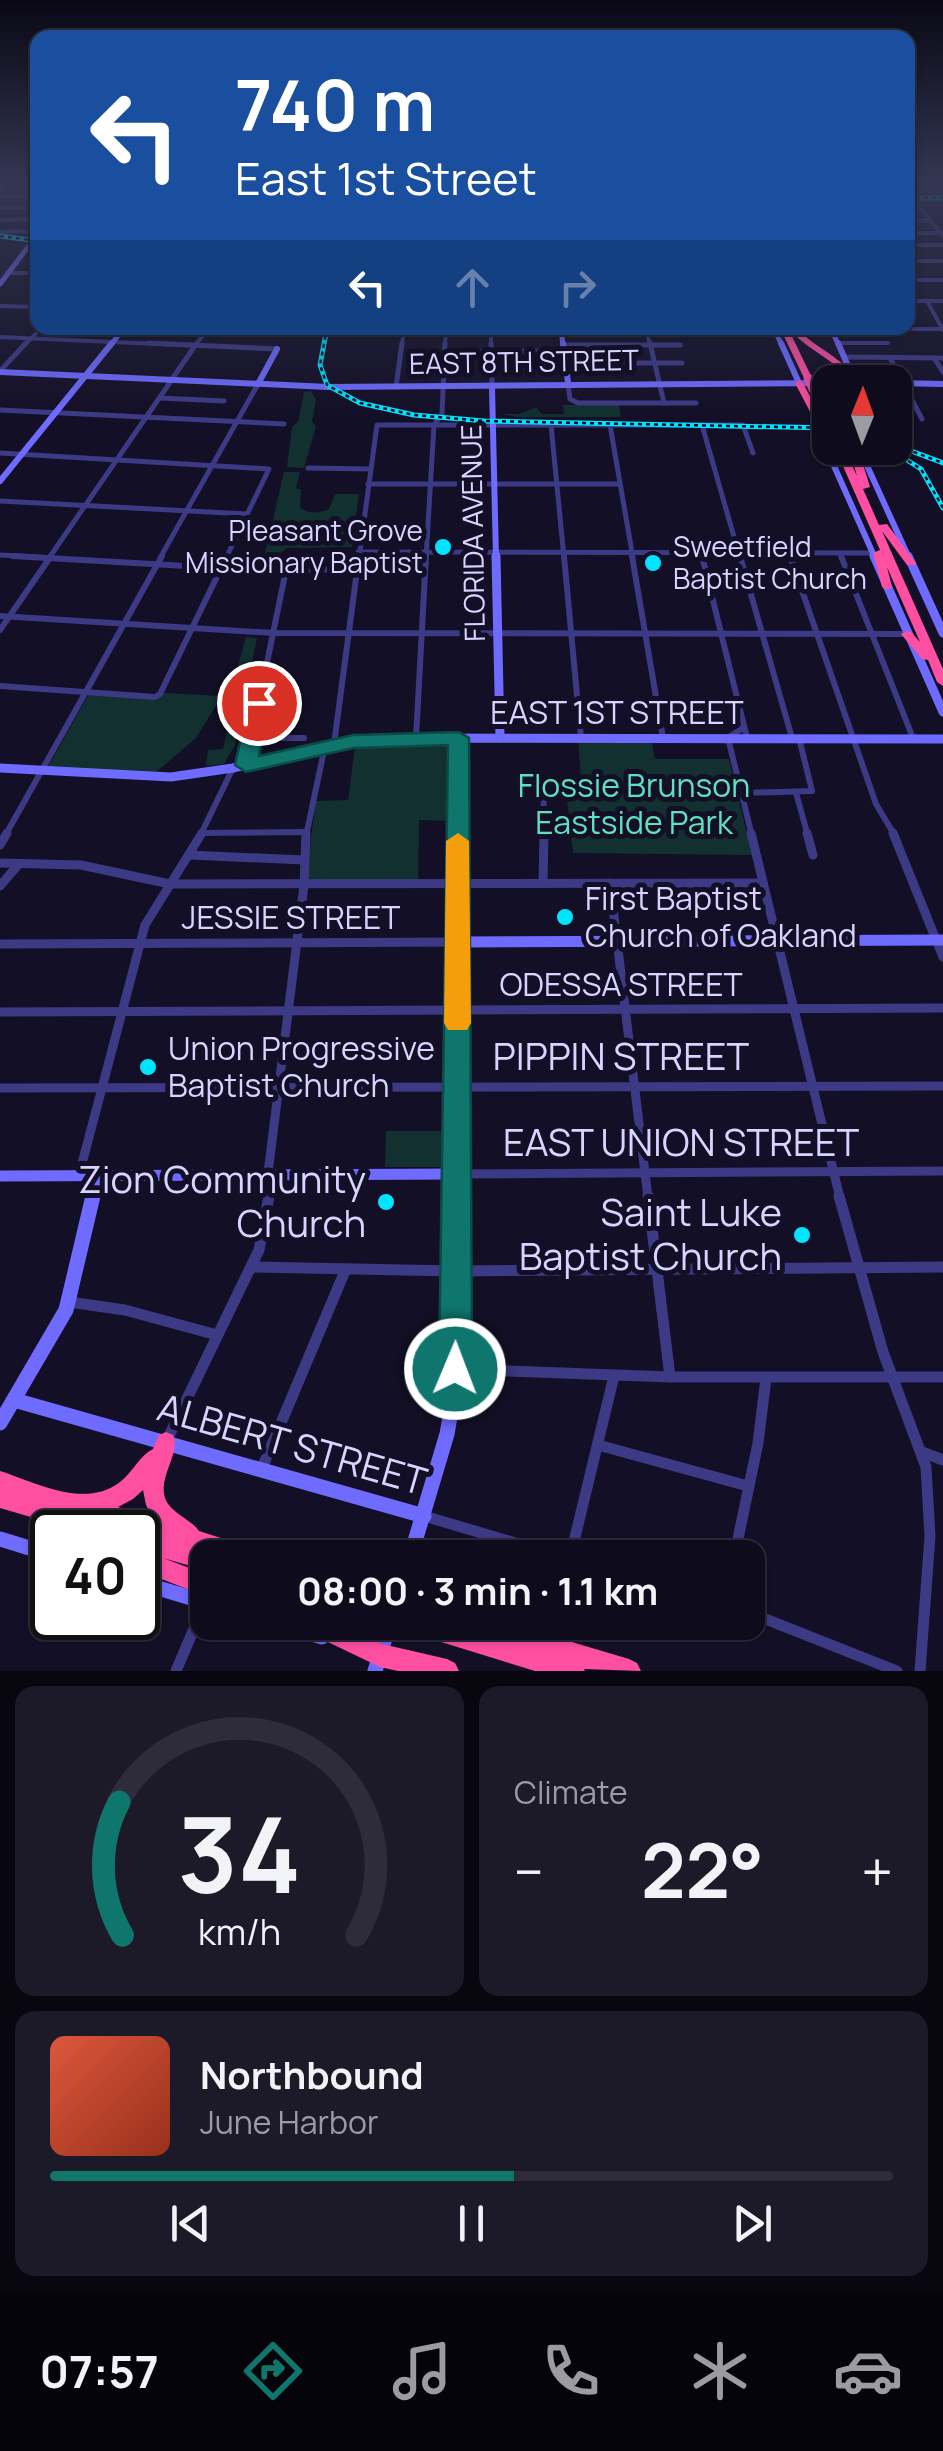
<!DOCTYPE html>
<html lang="en">
<head>
<meta charset="utf-8">
<style>
  :root { --surface:#0e0b1c; --page:#1c1929; --text:#f1f3f6; --muted:#9b9ba3; --line:#2e2b3b; --accent:#0f766e }
  body { margin:0; font-family:Manrope,sans-serif; background:var(--page); color:var(--text); height:100vh; display:flex; flex-direction:column; font-size:38px; white-space:nowrap }
  * { box-sizing:border-box; margin:0 }
  p { font-size:32px; color:var(--muted) }
  .icon { flex:none; width:55px; height:55px; fill:none; stroke:currentColor; stroke-width:2; stroke-linecap:round; stroke-linejoin:round }
  .map { position:relative; height:1671px; overflow:hidden }
  .side { display:flex; flex-direction:column; gap:15px; padding:15px; background:#08060f; flex:1 }
  .side>* { flex:none }
  .top-card { position:absolute; left:30px; top:30px; width:885px; height:305px; border-radius:20px; box-shadow:0 2px 8px #0004,0 0 0 2px var(--line); background:#1a4fa0; color:#fff; overflow:hidden }
  .needle { width:65px; rotate:1deg }
  .buttons { position:absolute; left:812px; top:365px; display:grid; gap:20px }
  .buttons a { display:grid; place-items:center; width:100px; height:100px; border-radius:20px; background:var(--surface); box-shadow:0 2px 8px #0004,0 0 0 2px var(--line); font-size:50px }
  .speed { position:absolute; left:30px; top:1510px; display:flex; gap:20px; font-size:50px; font-weight:700; text-align:center }
  .speed>* { display:grid; place-content:center; width:130px; height:130px; border-radius:50%; background:var(--surface); box-shadow:0 2px 8px #0004,0 0 0 2px var(--line); line-height:1 }
  .speed .limit { border:5px solid #111; border-radius:15px; background:#fff; color:#111 }
  .pin { position:absolute; display:grid; place-items:center; width:85px; height:85px; color:#fff; margin:-42px; border:5px solid #fff; border-radius:50%; box-shadow:0 2px 10px #0007 }
  .me { position:absolute; width:110px; margin:-55px; rotate:1deg; stroke-linejoin:round; filter:drop-shadow(0 0 8px #0008) }
  .turn { display:flex; align-items:center; gap:35px; height:210px; padding:0 40px; font-size:45px }
  .turn .icon { width:130px; height:130px; stroke-width:2.5 }
  .turn b { display:block; font-size:70px; line-height:85px }
  .lanes { display:flex; align-items:center; height:95px; padding:0 40px; background:#0003; justify-content:center; gap:50px; direction:ltr }
  .lanes .off { opacity:.35 }
  .big { font-size:75px; font-weight:700; line-height:1.1 }
  .side .card { flex:1; display:flex; flex-direction:column; justify-content:center; gap:15px; min-width:0; padding:0 35px; border-radius:20px; background:var(--page) }
  .side .dial { align-items:center; gap:0 }
  .dial svg { height:260px; overflow:visible; fill:none; stroke:var(--line); stroke-width:7; stroke-linecap:round; text-anchor:middle }
  .dial text { fill:var(--text); stroke:none }
  .song { display:flex; align-items:center; gap:30px }
  .cover { width:120px; height:120px; border-radius:15px; background:linear-gradient(135deg,hsl(10 70% 55%),hsl(10 70% 35%)) }
  .played { height:10px; border-radius:5px; background:linear-gradient(90deg,var(--accent) 55%,var(--line) 55%) }
  .keys { display:flex; justify-content:space-around; direction:ltr }
  .heat { display:flex; justify-content:space-between; align-items:center; font-size:55px; direction:ltr }
  .side .tiles { flex:1; display:grid; gap:15px; grid-template-columns:1fr 1fr }
  .card:last-child { grid-column:span 2 }
  .trip { position:absolute; left:190px; top:1540px; width:575px; height:100px; border-radius:20px; background:var(--surface); box-shadow:0 2px 8px #0004,0 0 0 2px var(--line); font-weight:700; line-height:100px; text-align:center }
  .tabs { display:flex; height:160px; justify-content:space-around; align-items:center; background:#06040b; color:var(--muted) }
  .tabs .icon { width:70px; height:70px }
  .tabs .on { color:var(--accent) }
  .tabs b { font-size:45px; color:var(--text) }
  .map>svg:first-child { display:block }
</style>
</head>
<body>
<div class="map">
<svg width="943" height="1671" viewBox="0 0 943 1671">
  <rect width="100%" height="100%" fill="#130f26"/>
  <g fill="#12302f">
    <polygon points="311,391 316,400 312,422 316,426 304,468 287,467 292,427 298,422 304,392"/>
    <polygon points="563,405 619,405 621,417 520,417 500,414 520,414 536,407 542,414 564,414"/>
    <path d="M284,472H300L296,488L301,490L300,507C308,515 320,513 329,509L335,494H359L352,547L287,548L276,557L273,567L262,566Z"/>
    <polygon points="246,637 257,638 235,745 224,764 206,766 208,750 223,749 229,723 223,720"/>
    <polygon points="165,693 222,696 196,738 155,773 48,767 89,694 153,699"/>
    <polygon points="578,740 651,740 655,759 729,759 752,855 573,853 566,792 582,792"/>
    <polygon points="398,743 446,743 452,747 451,821 419,820 418,881 305,882 316,801 348,800 355,746"/>
    <polygon points="386,1131 449,1131 448,1167 385,1167"/>
  </g>
  <g fill="none" stroke-linecap="round" stroke-linejoin="round">
    <g stroke="#3d3a85" stroke-width="4">
      <polyline points="1,187 38,186"/>
      <polyline points="908,193 943,236"/>
      <polyline points="0,197 38,197"/>
      <polyline points="0,208 38,208"/>
      <polyline points="0,220 38,219"/>
      <polyline points="908,221 931,221"/>
      <polyline points="0,232 38,231"/>
      <polyline points="908,233 943,233"/>
      <polyline points="908,245 943,245"/>
      <polyline points="908,261 943,261"/>
      <polyline points="8,273 38,273"/>
      <polyline points="908,280 943,280"/>
      <polyline points="34,291 38,291"/>
      <polyline points="908,301 943,301"/>
      <polyline points="927,301 943,330"/>
      <polyline points="0,306 38,307"/>
      <polyline points="491,328 491,346"/>
      <polyline points="646,328 650,346"/>
      <polyline points="831,329 943,329"/>
      <polyline points="446,335 562,334"/>
      <polyline points="0,337 205,346"/>
      <polyline points="838,343 888,343"/>
      <polyline points="563,345 680,345"/>
      <polyline points="24,346 41,328"/>
      <polyline points="195,346 208,328"/>
      <polyline points="402,346 404,328"/>
      <polyline points="445,346 446,328"/>
    </g>
    <g stroke="#3d3a85" stroke-width="5">
      <polyline points="148,343 277,349"/>
      <polyline points="491,343 492,387"/>
      <polyline points="650,343 664,403"/>
      <polyline points="563,345 680,345"/>
      <polyline points="445,352 564,351"/>
      <polyline points="846,357 943,358"/>
      <polyline points="890,358 922,419"/>
      <polyline points="934,358 943,372"/>
      <polyline points="565,363 682,363"/>
      <polyline points="492,366 538,366"/>
      <polyline points="0,371 26,343"/>
      <polyline points="172,379 197,343"/>
      <polyline points="568,383 570,399 578,403 696,403"/>
      <polyline points="396,387 402,343"/>
      <polyline points="160,398 224,401"/>
      <polyline points="0,410 284,424"/>
      <polyline points="551,425 564,558"/>
      <polyline points="610,425 633,558"/>
      <polyline points="702,425 740,558"/>
      <polyline points="0,453 269,469 226,558"/>
      <polyline points="308,468 369,469"/>
      <polyline points="368,484 620,484"/>
      <polyline points="0,501 247,514"/>
      <polyline points="358,552 871,553"/>
      <polyline points="701,553 702,558"/>
      <polyline points="789,553 791,558"/>
      <polyline points="840,553 842,558"/>
      <polyline points="0,555 55,558"/>
      <polyline points="49,558 171,381"/>
      <polyline points="160,558 258,384"/>
      <polyline points="359,558 377,425 743,425 753,453"/>
      <polyline points="426,558 434,425 442,414 445,343"/>
    </g>
    <g stroke="#3d3a85" stroke-width="6">
      <polyline points="13,556 221,568 356,570"/>
      <polyline points="564,556 581,738"/>
      <polyline points="632,556 663,738"/>
      <polyline points="702,556 747,738"/>
      <polyline points="740,556 792,738"/>
      <polyline points="790,556 876,804 895,836"/>
      <polyline points="841,556 913,738"/>
      <polyline points="0,616 274,633 907,634"/>
      <polyline points="0,630 51,556"/>
      <polyline points="0,686 155,697 160,694 227,556"/>
      <polyline points="744,727 728,738 752,836"/>
      <polyline points="252,738 304,738"/>
      <polyline points="416,738 426,556"/>
      <polyline points="334,744 359,556"/>
      <polyline points="246,765 286,570"/>
      <polyline points="741,793 812,791 799,738"/>
      <polyline points="796,793 808,836"/>
      <polyline points="202,833 306,832"/>
      <polyline points="5,836 162,556"/>
      <polyline points="200,836 233,768"/>
      <polyline points="306,836 325,746"/>
      <polyline points="543,836 544,787"/>
    </g>
    <g stroke="#3d3a85" stroke-width="9">
      <polyline points="751,833 840,1198"/>
      <polyline points="807,833 813,855"/>
      <polyline points="893,833 943,957"/>
      <polyline points="0,845 7,833"/>
      <polyline points="189,855 304,860"/>
      <polyline points="0,863 81,865 170,884 762,883"/>
      <polyline points="543,883 544,833"/>
      <polyline points="610,883 648,1198"/>
      <polyline points="0,886 18,865"/>
      <polyline points="0,944 457,942"/>
      <polyline points="0,1012 943,1008"/>
      <polyline points="0,1088 943,1086"/>
      <polyline points="268,1173 304,885 306,833"/>
      <polyline points="457,1174 943,1171"/>
      <polyline points="79,1175 145,925 202,833"/>
      <polyline points="269,1198 273,1175"/>
    </g>
    <g stroke="#3d3a85" stroke-width="11">
      <polyline points="648,1196 670,1377"/>
      <polyline points="839,1196 883,1352 926,1467 930,1536 920,1671"/>
      <polyline points="251,1267 456,1271 943,1267"/>
      <polyline points="69,1302 125,1310 217,1335"/>
      <polyline points="455,1369 670,1377 943,1377"/>
      <polyline points="166,1442 259,1250 269,1196"/>
      <polyline points="598,1445 748,1486"/>
      <polyline points="922,1452 943,1460"/>
      <polyline points="262,1468 345,1271"/>
      <polyline points="424,1516 566,1558"/>
      <polyline points="570,1558 614,1376"/>
      <polyline points="734,1558 758,1443 766,1378"/>
      <polyline points="748,1612 897,1671"/>
      <polyline points="176,1671 205,1603"/>
    </g>
    <g stroke="#6f6bff" stroke-width="5">
      <polyline points="0,284 28,247"/>
      <polyline points="561,328 563,346"/>
      <polyline points="774,328 782,346"/>
      <polyline points="803,328 831,329 839,346"/>
      <polyline points="110,346 124,328"/>
    </g>
    <g stroke="#6f6bff" stroke-width="6">
      <polyline points="563,343 568,383"/>
      <polyline points="781,343 799,383"/>
      <polyline points="838,343 855,382"/>
      <polyline points="0,372 328,387 830,383"/>
      <polyline points="895,383 943,384"/>
      <polyline points="258,384 277,349"/>
      <polyline points="492,387 496,558"/>
      <polyline points="830,435 822,439 875,558"/>
      <polyline points="859,448 909,558"/>
      <polyline points="0,481 112,343"/>
    </g>
    <g stroke="#6f6bff" stroke-width="9">
      <polyline points="496,556 500,738"/>
      <polyline points="874,556 943,712"/>
      <polyline points="908,556 943,633"/>
      <polyline points="0,768 171,777 233,768 334,744 416,738 943,739"/>
      <polyline points="458,836 459,738"/>
    </g>
    <g stroke="#6f6bff" stroke-width="11">
      <polyline points="457,942 943,940"/>
      <polyline points="0,1176 457,1174"/>
      <polyline points="93,1198 99,1173"/>
      <polyline points="455,1198 458,833"/>
    </g>
    <g stroke="#6f6bff" stroke-width="15">
      <polyline points="14,1400 424,1516"/>
      <polyline points="0,1423 66,1310 93,1196"/>
      <polyline points="0,1539 52,1555"/>
      <polyline points="410,1558 447,1434 454,1394 456,1196"/>
      <polyline points="138,1582 208,1603"/>
      <polyline points="272,1622 322,1637"/>
      <polyline points="375,1671 390,1622"/>
    </g>
    <polyline stroke="#c25bff" stroke-width="6" points="0,188 4,182"/>
    <g fill="#ff4fa3" fill-rule="evenodd">
      <polygon points="780,328 788,328 812,378 811,380 804,378"/>
      <path d="M788,328H796C815,348 844,358 859,382H851C835,359 807,350 788,328Z"/>
      <polygon points="799,380 803,383 824,423 823,425 816,423 795,383"/>
      <polygon points="835,448 844,448 857,476 849,448 858,448 870,487 863,489 879,525 887,524 916,563 915,565 907,565 882,531 943,669 943,686 937,682 928,660 922,659 901,634 907,631 911,632 920,642 887,567 892,587 887,590 882,587 873,553 880,550"/>
      <path d="M166,1432L173,1435C181,1454 158,1476 165,1498C170,1513 191,1519 199,1531L258,1550L261,1558H208V1571L163,1558L208,1575V1597L138,1570V1532H82L0,1508V1471C37,1483 85,1509 120,1482C133,1472 140,1455 153,1449L159,1435ZM143,1490L146,1505L152,1517L118,1507L133,1499Z"/>
      <polygon points="300,1622 337,1622 382,1644 447,1659 455,1663 459,1671 398,1671 380,1667 303,1630"/>
      <polygon points="401,1622 505,1622 629,1659 637,1663 641,1671 584,1669 585,1671 535,1671 412,1633 404,1630"/>
    </g>
    <g stroke="#00e5ff" stroke-width="5">
      <g id="rail">
        <polyline points="908,198 943,198"/>
        <polyline points="0,236 38,241"/>
        <polyline points="327,328 320,365 327,385 360,403 414,415 484,421 830,428"/>
        <polyline points="888,448 921,469 943,508"/>
        <polyline points="906,449 943,463"/>
      </g>
    </g>
    <use href="#rail" stroke="#130f26" stroke-width="2.5" stroke-dasharray="4" stroke-linecap="butt"/>
    <g stroke="#ff4fa3" stroke-width="9">
      <polyline points="808,378 830,426"/>
      <polyline points="820,423 829,442"/>
    </g>
  </g>
  <linearGradient id="sky" x2="0" y2="1"><stop stop-color="#0a0815"/><stop offset="0.44" stop-color="#333752"/><stop offset="1" stop-color="#333752" stop-opacity="0"/></linearGradient>
  <rect width="943" height="416" fill="url(#sky)"/>
  <polygon fill="#0f766e" stroke="#0a4d48" stroke-width="2.5" points="259,697 269,703 259,756 353,735 459,732 469,738 472,1369 467,1380 455,1384 444,1380 439,1369 448,745 353,748 246,772 235,765 249,703"/>
  <polygon fill="#f59e0b" points="458,833 469,841 471,1023 467,1030 448,1030 444,1023 446,841"/>
  <g fill="#00e5ff" stroke="#130f26" stroke-width="4">
    <circle cx="443" cy="547" r="10"/>
    <circle cx="653" cy="563" r="10"/>
    <circle cx="565" cy="917" r="10"/>
    <circle cx="148" cy="1067" r="10"/>
    <circle cx="386" cy="1202" r="10"/>
    <circle cx="802" cy="1235" r="10"/>
  </g>
  <g text-anchor="middle" stroke-width="10" stroke-linejoin="round" paint-order="stroke">
    <g font-size="28" fill="#d9d4ff" stroke="#130f26">
      <text transform="translate(524 362) rotate(-1)" y="10">EAST 8TH STREET</text>
      <text transform="translate(473 533) rotate(-91)" y="10">FLORIDA AVENUE</text>
    </g>
    <g font-size="28" fill="#d9d4ff" stroke="#130f26" text-anchor="end">
      <text x="423" y="541">Pleasant Grove<tspan x="423" dy="32">Missionary Baptist</tspan></text>
      <text x="673" y="557" text-anchor="start">Sweetfield<tspan x="673" dy="32">Baptist Church</tspan></text>
    </g>
    <g font-size="32" fill="#d9d4ff" stroke="#130f26">
      <text x="617" y="724">EAST 1ST STREET</text>
      <text x="291" y="929">JESSIE STREET</text>
      <text x="621" y="996">ODESSA STREET</text>
    </g>
    <g font-size="32" fill="#5fe0c0" stroke="#130f26">
      <text x="634" y="797">Flossie Brunson<tspan x="634" dy="37">Eastside Park</tspan></text>
    </g>
    <g font-size="32" fill="#d9d4ff" stroke="#130f26" text-anchor="start">
      <text x="585" y="910">First Baptist<tspan x="585" dy="37">Church of Oakland</tspan></text>
      <text x="168" y="1060">Union Progressive<tspan x="168" dy="37">Baptist Church</tspan></text>
    </g>
    <g font-size="38" fill="#d9d4ff" stroke="#130f26">
      <text x="621" y="1070">PIPPIN STREET</text>
      <text x="681" y="1156">EAST UNION STREET</text>
      <text transform="translate(292 1445) rotate(16)" y="13">ALBERT STREET</text>
    </g>
    <g font-size="38" fill="#d9d4ff" stroke="#130f26" text-anchor="end">
      <text x="366" y="1193">Zion Community<tspan x="366" dy="44">Church</tspan></text>
      <text x="782" y="1226">Saint Luke<tspan x="782" dy="44">Baptist Church</tspan></text>
    </g>
  </g>
</svg>
<div class="buttons">
<a><svg class="needle" viewBox="-14 -14 28 28"><path d="M0-13l5 13h-10z" fill="#e53935"/><path d="M0 13l5-13h-10z" fill="#9b9ba3"/></svg></a>
</div>
<div class="speed"><div class="limit">40</div></div>
<div class="pin" style="left:259px;top:703px;background:#d93025"><svg class="icon" aria-label="arrive" viewBox="0 0 24 24"><path d="M6 21V4h12l-3 4 3 4H6"/></svg></div>
<svg class="me" style="left:455px;top:1369px" viewBox="-20 -20 40 40"><circle r="17" fill="#0f766e" stroke="#fff" stroke-width="3"/><path d="M0-11L8 9 0 5-8 9z" fill="#fff"/></svg>
<div class="trip">08:00 · 3 min · 1.1 km</div>
<div class="top-card">
<div class="turn"><svg class="icon" aria-label="left" viewBox="0 0 24 24"><path d="M17 20v-9H6M10 6l-5 5 5 5"/></svg><div><b>740 m</b>East 1st Street</div></div>
<div class="lanes"><svg class="icon" aria-label="left" viewBox="0 0 24 24"><path d="M17 20v-9H6M10 6l-5 5 5 5"/></svg><svg class="icon off" aria-label="ahead" viewBox="0 0 24 24"><path d="M12 20V5M6 11l6-6 6 6"/></svg><svg class="icon off" aria-label="right" viewBox="0 0 24 24"><path d="M7 20v-9h11M14 6l5 5-5 5"/></svg></div>
</div>
</div>
<section class="side">
<div class="tiles">
<div class="card dial"><svg viewBox="0 0 100 80">
<path d="M14 69A42 42 0 1 1 86 69"/>
<path d="M14 69A42 42 0 0 1 13 28" stroke="#0f766e"/>
<text x="50" y="56" font-size="32" font-weight="700">34</text>
<text x="50" y="72" font-size="11">km/h</text>
</svg></div>
<div class="card"><p>Climate</p>
<div class="heat"><a>−</a><b class="big">22°</b><a>+</a></div>
</div>
<div class="card">
<div class="song"><i class="cover"></i><div><b>Northbound</b><p>June Harbor</p></div></div>
<div class="played"></div>
<div class="keys"><svg class="icon" aria-label="previous" viewBox="0 0 24 24"><path d="M18 5L8 12l10 7zM5 5v14"/></svg><svg class="icon" aria-label="pause" viewBox="0 0 24 24"><path d="M8 5v14M16 5v14"/></svg><svg class="icon" aria-label="next" viewBox="0 0 24 24"><path d="M6 5l10 7-10 7zM19 5v14"/></svg></div>
</div>
</div>
</section>
<nav class="tabs">
<b>07:57</b>
<svg class="icon on" aria-label="directions" viewBox="0 0 24 24"><path d="M12 3l9 9-9 9-9-9zM9 14v-3h6M13 9l2 2-2 2"/></svg>
<svg class="icon" aria-label="music" viewBox="0 0 24 24"><path d="M9 18V5l10-2v13"/><circle cx="6" cy="18" r="3"/><circle cx="16" cy="16" r="3"/></svg>
<svg class="icon" aria-label="phone" viewBox="0 0 24 24"><path d="M5 4h4l2 5-3 2q2 4 5 5l2-3 5 2v4C11 20 4 13 5 4z"/></svg>
<svg class="icon" aria-label="climate" viewBox="0 0 24 24"><path d="M12 3v18M4 7l16 10M4 17L20 7"/></svg>
<svg class="icon" aria-label="car" viewBox="0 0 24 24"><path d="M5 17H2v-5l4-1 3-4h7l3 4 3 1v5h-3M9 17h6M6 11h13"/><circle cx="7" cy="17" r="2"/><circle cx="17" cy="17" r="2"/></svg>
</nav>
</body>
</html>
